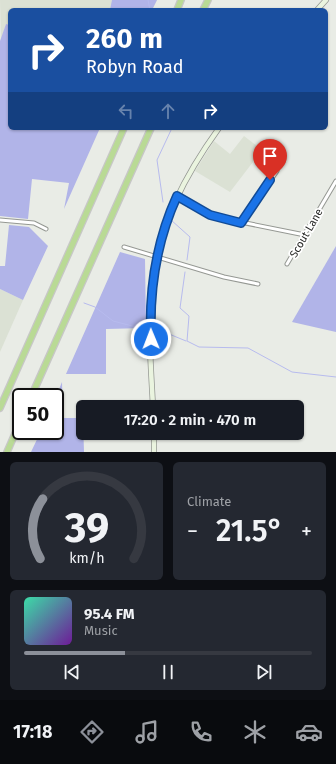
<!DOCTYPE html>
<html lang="en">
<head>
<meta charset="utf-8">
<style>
  :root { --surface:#171b24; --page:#242831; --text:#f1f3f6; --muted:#9ea1a6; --line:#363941; --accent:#8c9099 }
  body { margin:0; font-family:"Fira Sans",sans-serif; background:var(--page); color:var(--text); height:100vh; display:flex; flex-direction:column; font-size:15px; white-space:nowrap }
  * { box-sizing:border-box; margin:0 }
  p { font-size:13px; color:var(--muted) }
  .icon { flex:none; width:22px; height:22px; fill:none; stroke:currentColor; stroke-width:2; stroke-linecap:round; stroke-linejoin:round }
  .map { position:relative; height:452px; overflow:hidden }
  .drawer { display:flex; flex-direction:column; gap:10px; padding:10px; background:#0d0f14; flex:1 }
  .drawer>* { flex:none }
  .guide { position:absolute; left:8px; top:8px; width:320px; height:122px; border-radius:6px; box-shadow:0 1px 3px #0004; background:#1a4fa0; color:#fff; overflow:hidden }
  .speed { position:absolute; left:12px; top:388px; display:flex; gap:8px; font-size:20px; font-weight:700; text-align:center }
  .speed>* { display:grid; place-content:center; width:52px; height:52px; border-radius:50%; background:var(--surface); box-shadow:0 1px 3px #0004; line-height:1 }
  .speed .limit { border:2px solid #111; border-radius:6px; background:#fff; color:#111 }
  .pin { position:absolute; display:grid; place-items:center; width:34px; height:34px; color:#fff; margin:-41px -17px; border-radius:50% 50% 50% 0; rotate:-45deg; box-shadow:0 0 4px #0007 }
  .pin .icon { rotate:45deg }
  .me { position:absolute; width:44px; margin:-22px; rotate:359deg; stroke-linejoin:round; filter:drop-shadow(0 0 3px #0008) }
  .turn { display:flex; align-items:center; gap:14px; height:84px; padding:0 12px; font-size:18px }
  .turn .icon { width:52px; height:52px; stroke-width:2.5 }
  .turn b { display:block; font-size:28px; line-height:34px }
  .lanes { display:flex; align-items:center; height:38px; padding:0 12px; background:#0003; justify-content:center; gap:20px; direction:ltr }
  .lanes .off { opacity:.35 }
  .big { font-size:30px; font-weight:600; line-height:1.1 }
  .drawer .widget { flex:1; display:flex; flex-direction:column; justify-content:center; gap:6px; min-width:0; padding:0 14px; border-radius:6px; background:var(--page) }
  .drawer .dial { align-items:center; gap:0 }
  .dial svg { height:104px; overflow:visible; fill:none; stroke:var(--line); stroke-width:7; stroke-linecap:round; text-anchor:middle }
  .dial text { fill:var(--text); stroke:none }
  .song { display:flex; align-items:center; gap:12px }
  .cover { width:48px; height:48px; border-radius:6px; background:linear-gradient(135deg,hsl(160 70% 55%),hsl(280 70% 35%)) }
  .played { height:4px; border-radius:2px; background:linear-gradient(90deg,var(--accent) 35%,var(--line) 35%) }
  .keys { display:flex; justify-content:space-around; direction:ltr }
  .heat { display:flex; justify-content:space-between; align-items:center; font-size:22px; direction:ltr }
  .drawer .tiles { flex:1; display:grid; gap:10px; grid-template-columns:1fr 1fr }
  .widget:last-child { grid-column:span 2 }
  .trip { position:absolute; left:76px; top:400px; width:228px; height:40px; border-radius:6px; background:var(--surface); box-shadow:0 1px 3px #0004; font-weight:600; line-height:40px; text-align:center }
  .dock { display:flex; height:64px; justify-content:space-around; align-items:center; background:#090b0e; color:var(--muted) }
  .dock .icon { width:28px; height:28px }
  .dock .active { color:var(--accent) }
  .dock b { font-size:18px; color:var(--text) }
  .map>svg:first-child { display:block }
</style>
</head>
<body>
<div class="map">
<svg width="336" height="452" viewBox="0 0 336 452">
  <rect width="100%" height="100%" fill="#e9ece6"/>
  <g fill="#dbe1d4">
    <polygon points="0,0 157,0 152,10 10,10 10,25 6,24 1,41"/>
    <polygon points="244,136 262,150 230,192 195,171 214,141 230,154"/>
    <polygon points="0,289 23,300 0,352"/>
  </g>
  <g fill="#b1b4e8">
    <polygon points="112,0 157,0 152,10 110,10"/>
    <polygon points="6,24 10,25 10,128 100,128 64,209 69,183 32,179 28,219 0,216 0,41"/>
    <polygon points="9,225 29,227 48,246 23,300 0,289 0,266 5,266"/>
    <polygon points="336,246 336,332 292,322"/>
    <polygon points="120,252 145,259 146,328 106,329 106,374 66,374"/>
    <polygon points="62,382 63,418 83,418 84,452 31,452 41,431 55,431 55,399"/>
  </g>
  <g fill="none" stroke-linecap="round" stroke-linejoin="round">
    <g stroke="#b7bbee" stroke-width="1">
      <polyline points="148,0 150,10"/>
      <polyline points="163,202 157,160 172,128"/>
      <polyline points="171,220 190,237 187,260"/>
      <polyline points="185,272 180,308 189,316 187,341 199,347 248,348 292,372 336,377"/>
      <polyline points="84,303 95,307 113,321 144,329"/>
      <polyline points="157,329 186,341"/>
    </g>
    <g stroke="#959893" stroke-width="5">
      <g id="minor">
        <polyline points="177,196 216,217 305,235"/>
        <polyline points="0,220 34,223 46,229"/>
        <polyline points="241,223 277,171"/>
        <polyline points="124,247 224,277 258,284"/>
        <polyline points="287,264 336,181"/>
      </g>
    </g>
    <g stroke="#959893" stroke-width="6">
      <g id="secondary">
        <polyline points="317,10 326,0"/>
        <path d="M153,407C151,366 147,323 152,282C159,225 185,175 219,128"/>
        <polyline points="154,433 154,452"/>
      </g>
    </g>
    <g stroke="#c7c7c6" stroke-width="8">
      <g id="motorway">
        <polyline points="177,10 181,0"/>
        <polyline points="203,10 208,0"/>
        <polyline points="31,397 151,128"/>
        <polyline points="0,408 124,128"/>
        <polyline points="7,452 21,420"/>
      </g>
    </g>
    <use href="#minor" stroke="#fff" stroke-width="3"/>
    <use href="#secondary" stroke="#eaf4df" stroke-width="4.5"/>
    <use href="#motorway" stroke="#b9da95" stroke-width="5.5"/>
  </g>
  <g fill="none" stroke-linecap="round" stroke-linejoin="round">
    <g stroke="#114b97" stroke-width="10">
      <path id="route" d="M151,339C149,289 156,242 177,196L210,215L241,223L270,180"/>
    </g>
    <use href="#route" stroke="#1a73e8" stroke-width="7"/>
  </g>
  <g text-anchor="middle" stroke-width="3.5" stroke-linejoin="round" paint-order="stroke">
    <g font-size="11" fill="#262725" stroke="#fff">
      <text transform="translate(306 233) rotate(-60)" y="4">Scout Lane</text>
    </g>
  </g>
</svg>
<div class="speed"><div class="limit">50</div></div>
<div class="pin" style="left:270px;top:180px;background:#d93025"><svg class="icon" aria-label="arrive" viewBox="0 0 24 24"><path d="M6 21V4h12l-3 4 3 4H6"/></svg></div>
<svg class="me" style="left:151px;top:339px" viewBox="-20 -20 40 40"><circle r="17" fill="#1a73e8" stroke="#fff" stroke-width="3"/><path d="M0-11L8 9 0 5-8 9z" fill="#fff"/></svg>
<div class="trip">17:20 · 2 min · 470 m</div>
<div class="guide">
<div class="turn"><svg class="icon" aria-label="right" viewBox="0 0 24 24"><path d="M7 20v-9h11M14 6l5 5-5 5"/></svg><div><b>260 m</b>Robyn Road</div></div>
<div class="lanes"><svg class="icon off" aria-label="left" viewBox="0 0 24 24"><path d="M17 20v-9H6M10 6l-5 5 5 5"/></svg><svg class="icon off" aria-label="ahead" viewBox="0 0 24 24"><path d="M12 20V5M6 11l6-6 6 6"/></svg><svg class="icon" aria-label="right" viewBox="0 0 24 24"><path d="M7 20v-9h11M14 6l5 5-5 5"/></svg></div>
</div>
</div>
<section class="drawer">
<div class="tiles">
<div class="widget dial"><svg viewBox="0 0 100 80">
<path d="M14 69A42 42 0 1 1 86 69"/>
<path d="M14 69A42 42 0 0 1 16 23" stroke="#8c9099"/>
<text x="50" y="56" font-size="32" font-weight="700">39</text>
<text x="50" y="72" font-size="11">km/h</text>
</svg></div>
<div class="widget"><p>Climate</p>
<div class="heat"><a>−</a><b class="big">21.5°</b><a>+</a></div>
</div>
<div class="widget">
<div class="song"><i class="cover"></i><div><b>95.4 FM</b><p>Music</p></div></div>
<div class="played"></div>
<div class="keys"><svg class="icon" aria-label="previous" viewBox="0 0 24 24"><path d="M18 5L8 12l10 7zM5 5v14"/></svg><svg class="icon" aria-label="pause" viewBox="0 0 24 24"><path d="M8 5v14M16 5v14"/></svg><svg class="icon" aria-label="next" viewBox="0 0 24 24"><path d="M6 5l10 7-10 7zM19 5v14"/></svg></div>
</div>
</div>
</section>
<nav class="dock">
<b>17:18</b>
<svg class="icon active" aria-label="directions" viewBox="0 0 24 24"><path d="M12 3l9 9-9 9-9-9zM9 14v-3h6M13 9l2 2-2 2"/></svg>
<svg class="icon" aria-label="music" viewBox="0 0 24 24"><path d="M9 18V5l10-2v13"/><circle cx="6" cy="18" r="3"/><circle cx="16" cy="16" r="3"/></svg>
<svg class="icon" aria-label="phone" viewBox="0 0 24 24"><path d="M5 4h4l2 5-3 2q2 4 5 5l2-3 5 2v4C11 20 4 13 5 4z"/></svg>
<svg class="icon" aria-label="climate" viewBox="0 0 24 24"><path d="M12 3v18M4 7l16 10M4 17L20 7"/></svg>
<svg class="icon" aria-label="car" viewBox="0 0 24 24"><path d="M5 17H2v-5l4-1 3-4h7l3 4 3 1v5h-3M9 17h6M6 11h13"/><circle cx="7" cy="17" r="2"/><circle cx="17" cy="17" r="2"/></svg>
</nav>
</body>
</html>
